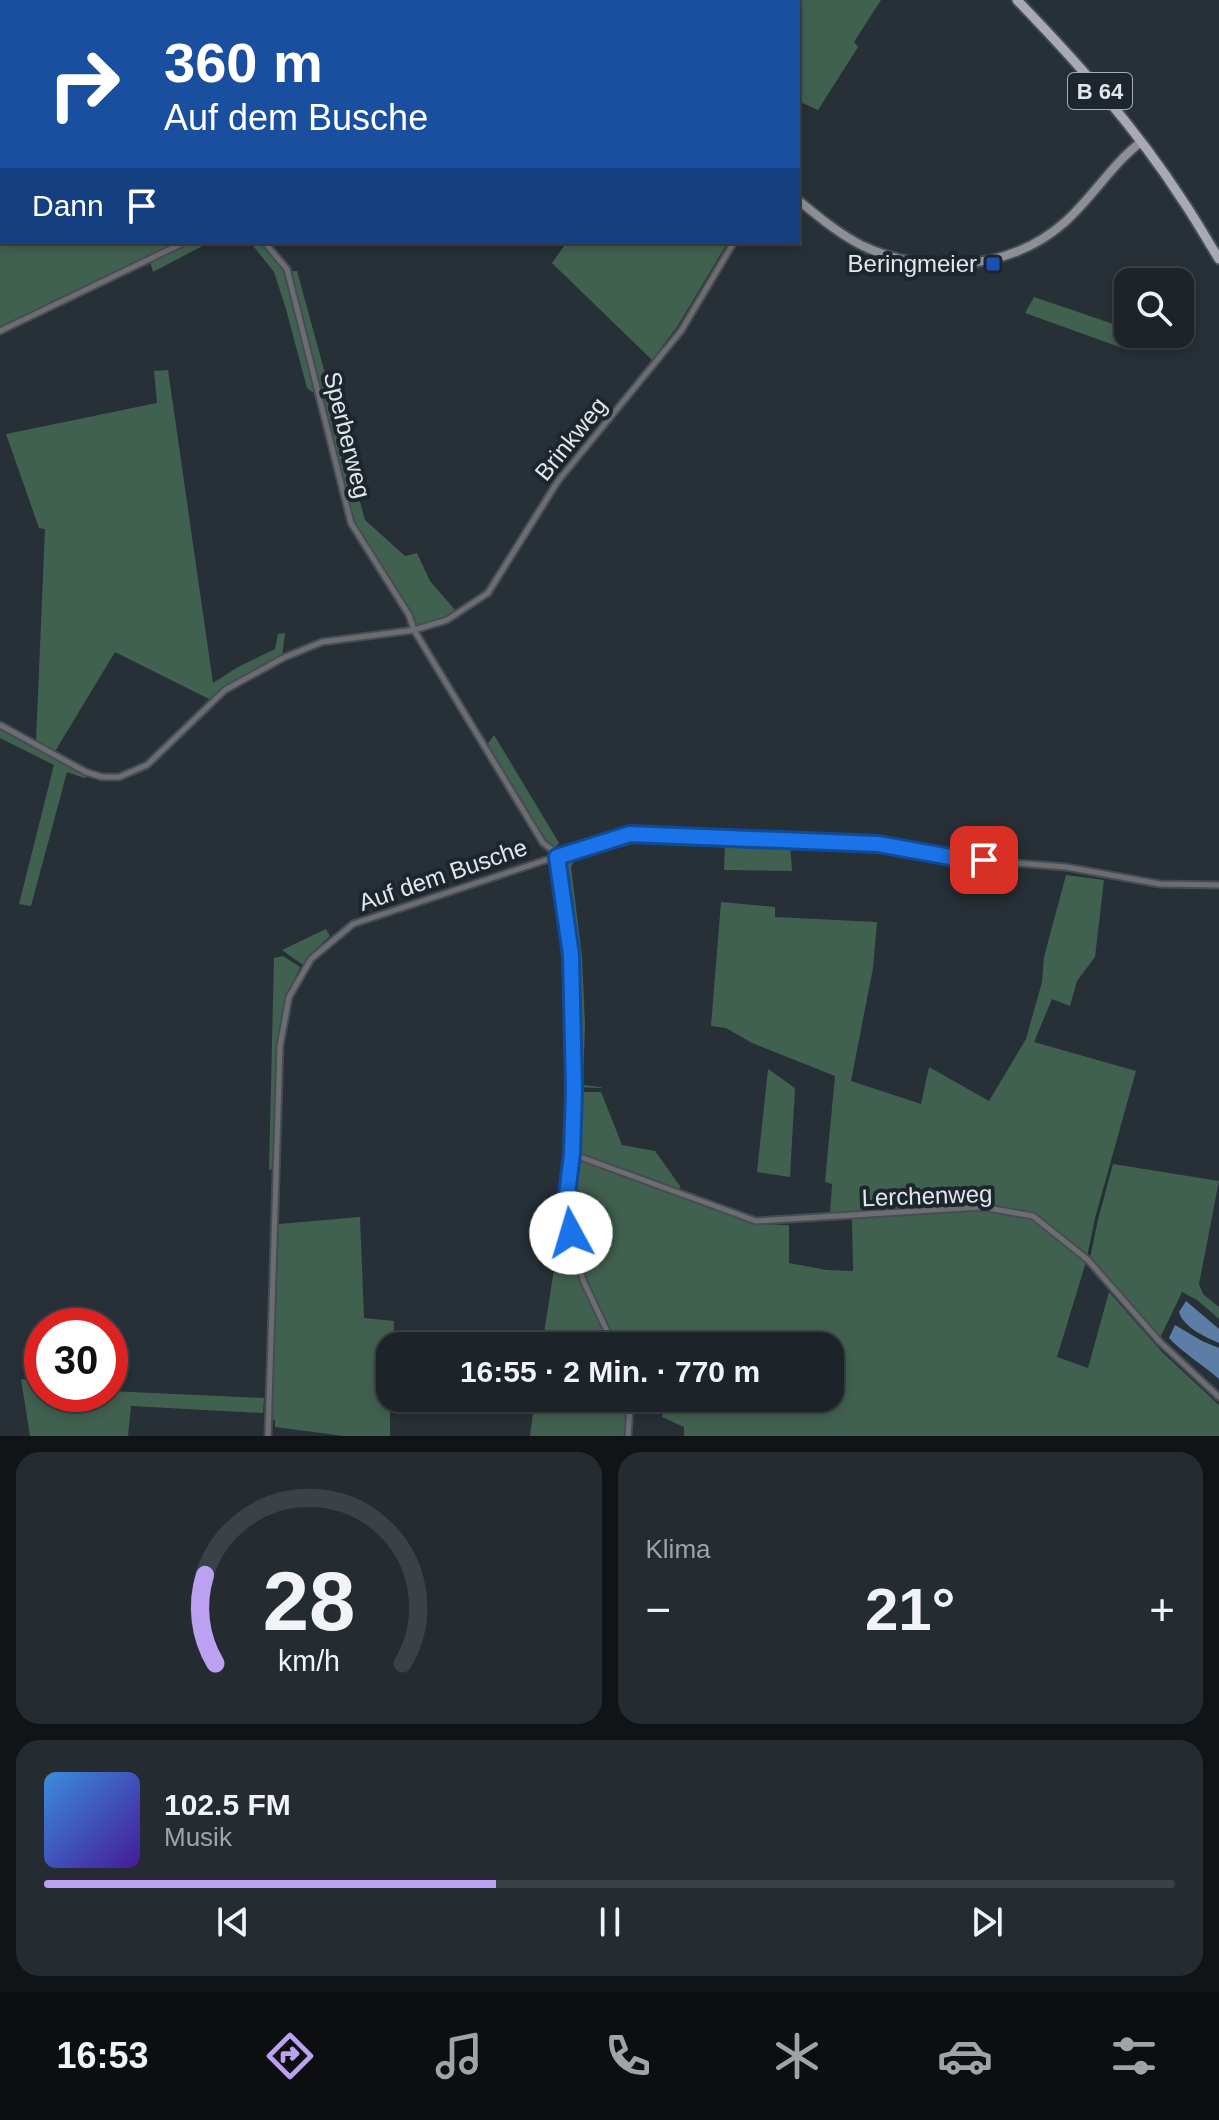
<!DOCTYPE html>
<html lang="de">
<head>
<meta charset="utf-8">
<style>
  :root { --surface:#1d2429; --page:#252c31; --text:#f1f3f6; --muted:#a0a4a8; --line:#3b4146; --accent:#bca0f2 }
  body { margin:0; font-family:Helvetica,sans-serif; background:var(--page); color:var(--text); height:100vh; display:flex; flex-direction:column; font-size:30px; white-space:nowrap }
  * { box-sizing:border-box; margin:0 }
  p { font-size:26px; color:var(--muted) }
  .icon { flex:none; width:44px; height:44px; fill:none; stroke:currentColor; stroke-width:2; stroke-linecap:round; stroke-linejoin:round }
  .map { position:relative; height:1436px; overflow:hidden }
  .sheet { display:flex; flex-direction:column; gap:16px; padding:16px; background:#101417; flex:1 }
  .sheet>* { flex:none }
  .banner { position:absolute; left:0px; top:0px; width:800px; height:244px; box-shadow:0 4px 12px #0003,0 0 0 2px var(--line); background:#1a4fa0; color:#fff; overflow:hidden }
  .controls { position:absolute; left:1114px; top:268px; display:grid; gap:16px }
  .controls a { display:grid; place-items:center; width:80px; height:80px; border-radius:16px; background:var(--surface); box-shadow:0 4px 12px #0003,0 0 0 2px var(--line); font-size:40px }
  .speed { position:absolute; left:24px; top:1308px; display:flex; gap:16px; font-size:40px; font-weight:700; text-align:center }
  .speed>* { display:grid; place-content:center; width:104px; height:104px; border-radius:50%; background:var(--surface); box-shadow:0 4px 12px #0003,0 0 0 2px var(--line); line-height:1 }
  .speed .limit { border:12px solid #d22; background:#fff; color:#111 }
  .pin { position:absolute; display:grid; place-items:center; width:68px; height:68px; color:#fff; margin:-34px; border-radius:16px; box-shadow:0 4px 12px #0006 }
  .me { position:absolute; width:88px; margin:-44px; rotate:354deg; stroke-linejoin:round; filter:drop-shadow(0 0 6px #0008) }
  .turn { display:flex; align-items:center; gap:28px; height:168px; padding:0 32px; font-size:36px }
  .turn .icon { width:104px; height:104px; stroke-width:2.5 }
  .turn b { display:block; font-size:56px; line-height:68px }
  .then { display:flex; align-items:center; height:76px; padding:0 32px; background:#0003; gap:16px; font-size:30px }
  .big { font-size:60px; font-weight:700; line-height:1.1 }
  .sheet .widget { flex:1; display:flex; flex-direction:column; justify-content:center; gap:12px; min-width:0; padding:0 28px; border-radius:24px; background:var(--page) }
  .sheet .dial { align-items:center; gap:0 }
  .dial svg { height:208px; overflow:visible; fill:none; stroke:var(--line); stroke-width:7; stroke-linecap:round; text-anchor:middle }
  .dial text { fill:var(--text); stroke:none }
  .song { display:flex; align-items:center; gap:24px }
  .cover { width:96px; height:96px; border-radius:12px; background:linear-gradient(135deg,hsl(210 70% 55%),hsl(260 70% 35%)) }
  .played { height:8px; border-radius:4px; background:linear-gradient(90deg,var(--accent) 40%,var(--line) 40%) }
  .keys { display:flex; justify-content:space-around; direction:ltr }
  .heat { display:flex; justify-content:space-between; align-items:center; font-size:44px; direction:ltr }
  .sheet .tiles { flex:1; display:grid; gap:16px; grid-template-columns:1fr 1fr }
  .widget:last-child { grid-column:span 2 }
  .trip { position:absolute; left:376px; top:1332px; width:468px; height:80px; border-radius:24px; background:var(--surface); box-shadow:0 4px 12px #0003,0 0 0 2px var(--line); font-weight:700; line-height:80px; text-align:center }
  .dock { display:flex; height:128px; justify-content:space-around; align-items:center; background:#0c0e10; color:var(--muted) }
  .dock .icon { width:56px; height:56px }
  .dock .on { color:var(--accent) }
  .dock b { font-size:36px; color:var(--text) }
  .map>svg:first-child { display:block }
</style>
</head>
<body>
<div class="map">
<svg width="1219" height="1436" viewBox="0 0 1219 1436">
  <rect width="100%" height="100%" fill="#273037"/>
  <g fill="#416150">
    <polygon points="667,0 881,0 854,42 858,47 818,110 798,101 798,2 666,2"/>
    <polygon points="0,105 2,105 2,242 180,242 0,328"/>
    <polygon points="190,242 210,242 153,272 150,261"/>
    <polygon points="250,242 262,242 285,269 316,392 312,392 307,388 286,309 274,272"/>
    <polygon points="567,242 728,242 677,327 652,360 552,263"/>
    <polygon points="290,271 297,271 365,520 405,556 417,553 430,581 456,611 446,618 417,626 353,522"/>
    <polygon points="1034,297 1128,329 1128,334 1132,334 1125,349 1025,313"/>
    <polygon points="168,370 213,683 238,667 275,649 278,634 285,633 282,657 234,681 211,700 115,652 54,753 36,742 45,529 39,528 6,434 157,403 154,371"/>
    <polygon points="0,729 86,772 89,776 84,778 67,772 31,906 19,904 54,765 0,738"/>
    <polygon points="494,735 559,843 555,848 546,841 487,745"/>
    <polygon points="632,837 790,842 792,871 724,870 725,845 636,843 575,860 571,867 582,957 585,1024 583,1085 601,1087 601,1088 576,1087 574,955 560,860"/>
    <polygon points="1066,875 1104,880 1095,957 1077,981 1070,1006 1052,999 1034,1042 1136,1071 1095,1218 1086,1262 1057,1357 1088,1368 1109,1292 1162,1352 1219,1405 1219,1436 684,1436 684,1427 662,1417 666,1398 830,1398 830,1346 542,1346 563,1212 566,1211 575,1163 580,1160 754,1224 789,1225 789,1263 827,1270 853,1271 852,1219 907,1214 904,1209 830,1215 832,1184 825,1182 835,1076 752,1043 726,1028 711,1026 721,902 775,907 775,917 877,922 873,968 851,1081 921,1104 929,1067 989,1101 1026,1039 1042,982 1044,957"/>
    <polygon points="326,929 330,936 308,956 303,965 282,950"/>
    <polygon points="283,956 300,967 286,997 277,1045 273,1169 269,1170 274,958"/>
    <polygon points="768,1069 795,1088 790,1177 757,1172"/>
    <polygon points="575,1092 601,1092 622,1145 655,1151 680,1186 680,1189 575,1151"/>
    <polygon points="1113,1164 1219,1181 1199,1284 1203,1294 1219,1307 1219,1319 1197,1300 1182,1292 1160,1338 1090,1258 1098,1220"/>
    <polygon points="360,1217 364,1318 394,1321 393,1346 390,1346 390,1436 344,1436 275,1427 275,1420 272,1419 279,1224"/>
    <polygon points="21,1379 42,1382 42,1394 110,1394 110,1391 264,1398 263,1413 131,1406 128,1436 30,1436"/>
    <polygon points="535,1398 635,1398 628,1409 627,1436 530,1436"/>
  </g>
  <g fill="#5c7da5">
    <path d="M1186,1301L1219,1329V1343C1204,1336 1184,1328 1179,1312Z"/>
    <path d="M1175,1325L1202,1341L1219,1348V1379C1203,1365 1183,1353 1169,1338Z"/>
  </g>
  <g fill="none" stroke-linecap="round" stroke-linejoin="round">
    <g stroke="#454d54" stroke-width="9">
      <g id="street">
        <polyline points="75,0 76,2"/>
        <polyline points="116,2 118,0"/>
        <polyline points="660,2 661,0"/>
        <polyline points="264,242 287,269 351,523 409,615 414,630 543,843 554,851 557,857 571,955 574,1090 572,1154 565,1210 583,1280 614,1346"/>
        <polyline points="0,331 185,242"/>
        <polyline points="0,725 86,772 102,777 119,777 147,765 225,690 283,658 322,642 414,630 447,620 488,593 558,481 681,331 734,242"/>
        <polyline points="572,1154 756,1221 982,1207 1033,1216 1088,1260 1160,1342 1219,1397"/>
        <polyline points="628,1398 630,1407 628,1436"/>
        <polyline points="268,1436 280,1046 289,997 311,959 353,924 543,861 630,834 878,844 956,858 1066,867 1160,884 1219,885"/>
      </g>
    </g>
    <g stroke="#454d54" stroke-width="12">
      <g id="secondary">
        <polyline points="528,0 531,2"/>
        <path d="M798,200C819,217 839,234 863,246C928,276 1011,270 1065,222C1093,197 1112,164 1141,142"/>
      </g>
    </g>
    <g stroke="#454d54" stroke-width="13">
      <path id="primary" d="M1017,0C1077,62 1136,128 1183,201C1196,220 1207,240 1219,259"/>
    </g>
    <use href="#street" stroke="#6c6c71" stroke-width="5"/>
    <use href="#secondary" stroke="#8e8e96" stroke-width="8"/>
    <use href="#primary" stroke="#a8a9b3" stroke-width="9"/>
  </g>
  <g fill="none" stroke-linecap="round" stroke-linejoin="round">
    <g stroke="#114b97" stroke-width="20">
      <polyline id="route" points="571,1233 565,1210 572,1154 574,1090 571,955 557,857 630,834 878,844 956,858 984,860"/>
    </g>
    <use href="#route" stroke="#1a73e8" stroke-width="14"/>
  </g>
  <rect fill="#1a4fb4" stroke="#1d262d" stroke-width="3" x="985" y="256" width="16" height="16" rx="4"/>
  <g text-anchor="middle" stroke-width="8" stroke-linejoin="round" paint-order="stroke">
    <rect fill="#1d262d" stroke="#a6adb3" stroke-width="2" x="1068" y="73" width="64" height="36" rx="6"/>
    <g font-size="22" font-weight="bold" fill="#e1e7ec">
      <text x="1100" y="99">B 64</text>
    </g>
    <g font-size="24" fill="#e1e7ec" stroke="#1d262d" text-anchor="end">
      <text x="977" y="272">Beringmeier</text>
    </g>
    <g font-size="24" fill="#e1e7ec" stroke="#1d262d">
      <text transform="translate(347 435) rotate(76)" y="8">Sperberweg</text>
      <text transform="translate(571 439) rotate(-51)" y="8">Brinkweg</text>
      <text transform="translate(443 875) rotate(-19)" y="8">Auf dem Busche</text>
      <text transform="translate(927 1196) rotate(-2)" y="8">Lerchenweg</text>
    </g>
  </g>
</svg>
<div class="controls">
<a><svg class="icon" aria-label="search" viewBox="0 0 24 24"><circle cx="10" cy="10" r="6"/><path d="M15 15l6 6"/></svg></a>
</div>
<div class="speed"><div class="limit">30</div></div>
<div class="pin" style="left:984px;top:860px;background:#d93025"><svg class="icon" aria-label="arrive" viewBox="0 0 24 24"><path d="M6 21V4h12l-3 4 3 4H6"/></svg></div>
<svg class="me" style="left:571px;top:1233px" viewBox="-20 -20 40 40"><circle r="19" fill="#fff"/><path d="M0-13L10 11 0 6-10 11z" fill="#1a73e8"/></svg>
<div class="trip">16:55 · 2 Min. · 770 m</div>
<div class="banner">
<div class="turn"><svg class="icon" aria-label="right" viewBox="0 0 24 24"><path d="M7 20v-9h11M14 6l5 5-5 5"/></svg><div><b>360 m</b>Auf dem Busche</div></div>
<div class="then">Dann<svg class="icon" aria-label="arrive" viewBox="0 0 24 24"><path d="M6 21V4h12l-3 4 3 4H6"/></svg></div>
</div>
</div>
<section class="sheet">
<div class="tiles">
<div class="widget dial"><svg viewBox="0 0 100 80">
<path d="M14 69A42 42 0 1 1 86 69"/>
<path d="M14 69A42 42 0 0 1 10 35" stroke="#bca0f2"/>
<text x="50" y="56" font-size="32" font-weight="700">28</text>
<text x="50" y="72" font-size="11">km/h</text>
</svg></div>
<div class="widget"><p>Klima</p>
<div class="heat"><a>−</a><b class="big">21°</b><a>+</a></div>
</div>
<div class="widget">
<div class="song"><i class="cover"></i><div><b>102.5 FM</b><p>Musik</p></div></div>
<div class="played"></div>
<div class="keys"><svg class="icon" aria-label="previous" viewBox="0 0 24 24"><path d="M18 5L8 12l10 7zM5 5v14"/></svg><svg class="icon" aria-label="pause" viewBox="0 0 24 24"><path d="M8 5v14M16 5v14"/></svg><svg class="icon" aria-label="next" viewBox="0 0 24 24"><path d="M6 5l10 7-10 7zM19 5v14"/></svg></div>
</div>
</div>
</section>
<nav class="dock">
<b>16:53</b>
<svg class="icon on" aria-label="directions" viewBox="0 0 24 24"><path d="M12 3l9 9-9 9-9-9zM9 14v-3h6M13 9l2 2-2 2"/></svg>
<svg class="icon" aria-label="music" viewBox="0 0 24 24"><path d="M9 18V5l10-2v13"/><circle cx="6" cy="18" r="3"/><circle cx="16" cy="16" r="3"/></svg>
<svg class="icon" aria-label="phone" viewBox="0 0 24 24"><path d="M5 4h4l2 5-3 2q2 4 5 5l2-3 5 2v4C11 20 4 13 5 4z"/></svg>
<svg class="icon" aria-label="climate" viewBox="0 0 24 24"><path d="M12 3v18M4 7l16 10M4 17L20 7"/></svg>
<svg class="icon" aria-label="car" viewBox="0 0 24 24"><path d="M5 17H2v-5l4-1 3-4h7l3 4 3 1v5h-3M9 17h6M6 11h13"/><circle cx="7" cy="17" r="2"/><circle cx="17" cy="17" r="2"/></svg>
<svg class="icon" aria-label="filters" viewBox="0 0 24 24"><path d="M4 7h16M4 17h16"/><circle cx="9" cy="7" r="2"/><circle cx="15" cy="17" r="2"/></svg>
</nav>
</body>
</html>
